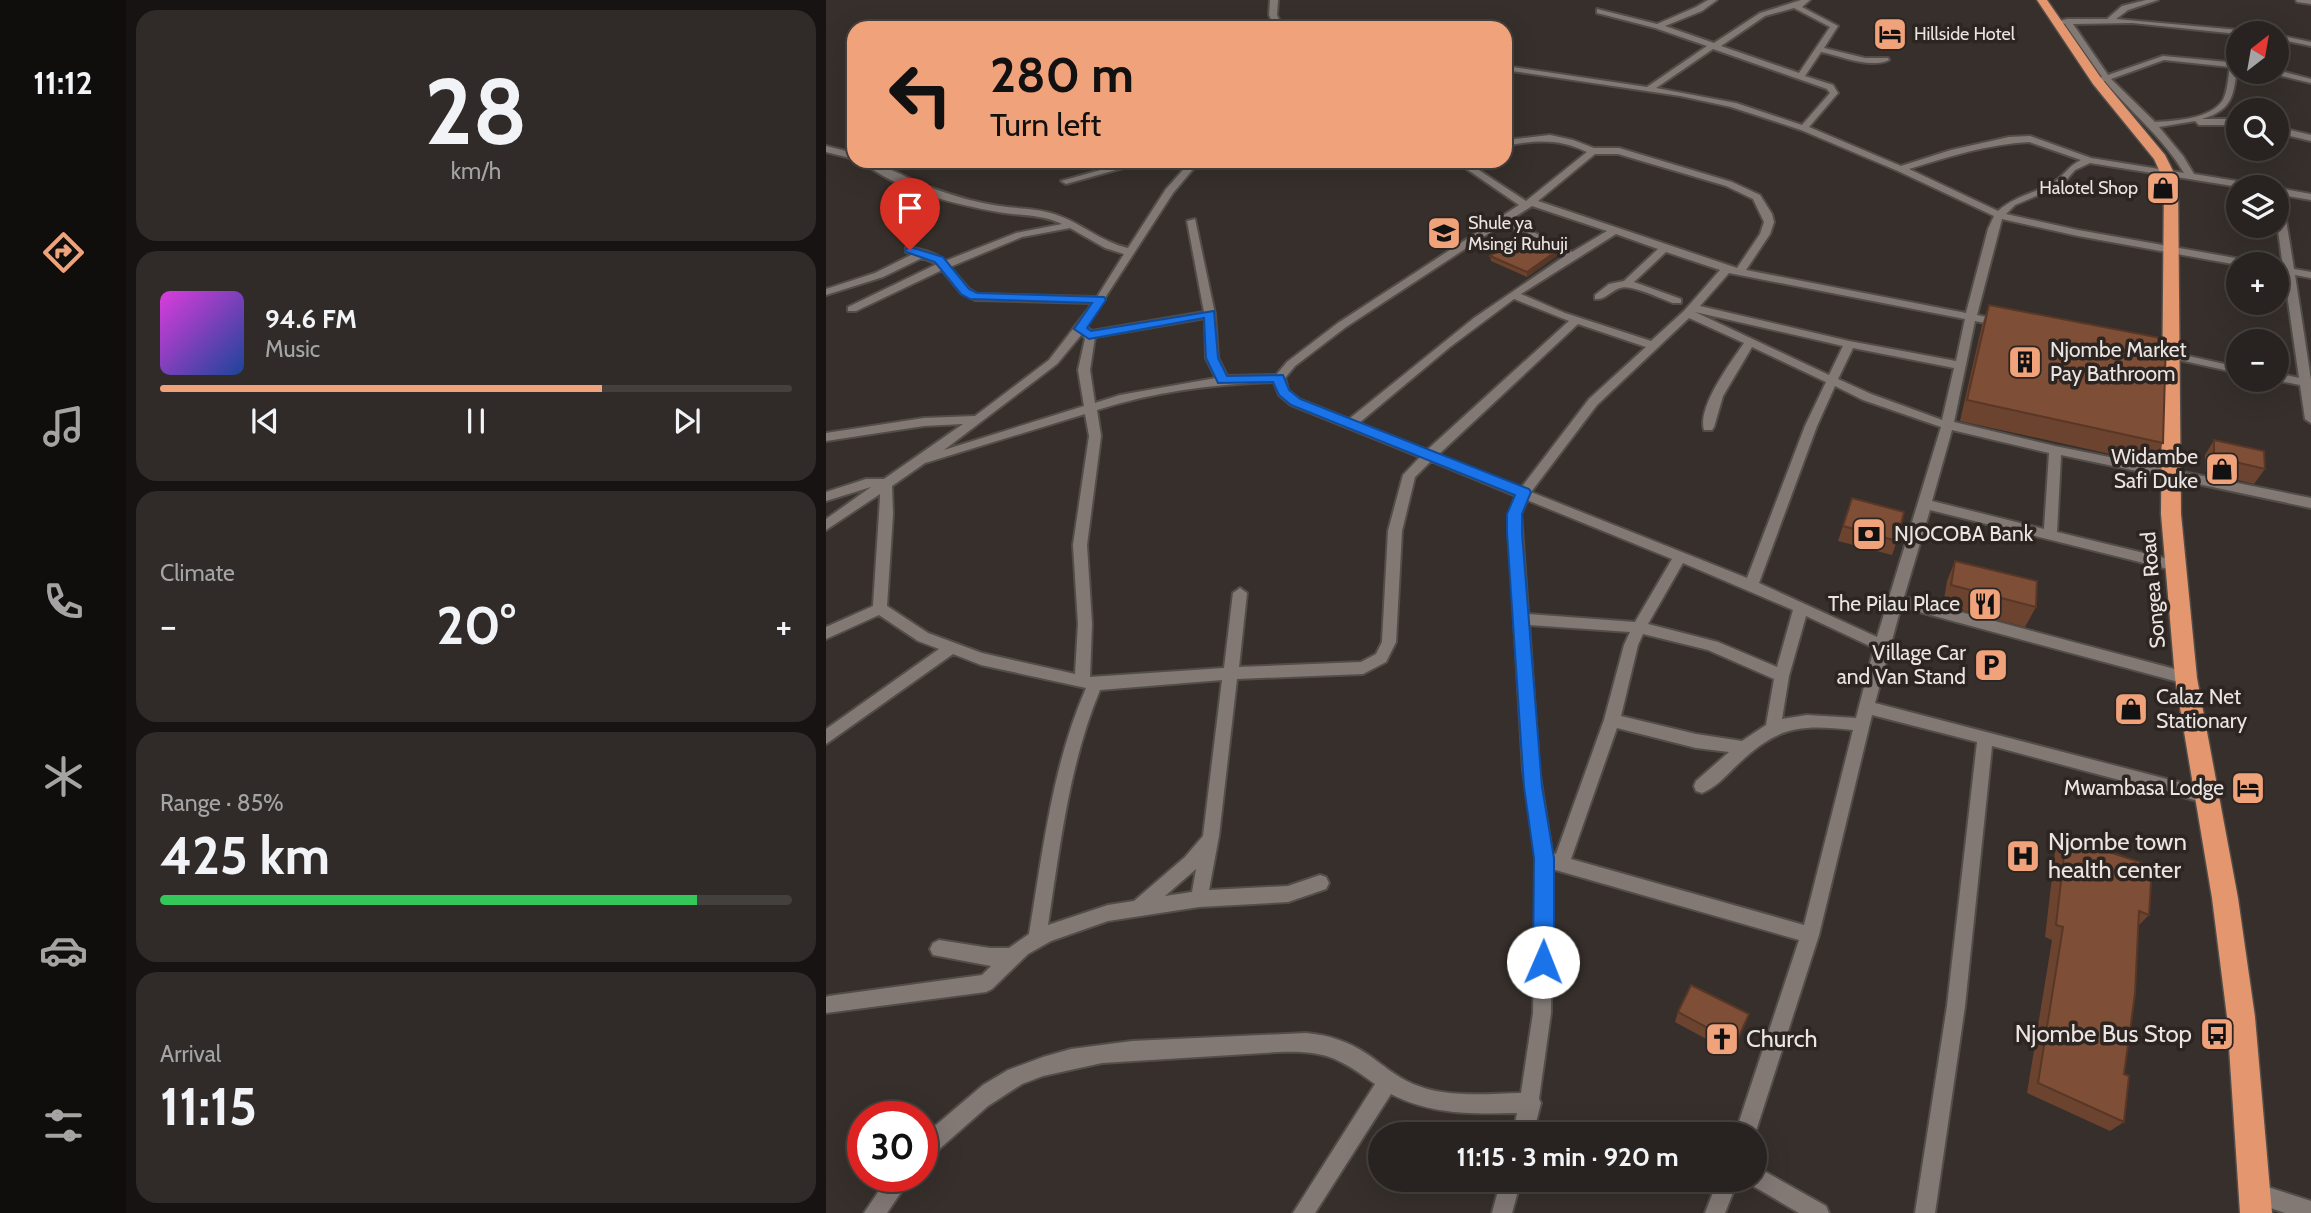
<!DOCTYPE html>
<html lang="en">
<head>
<meta charset="utf-8">
<style>
  :root { --surface:#282320; --page:#302b29; --text:#f1f3f6; --muted:#a5a4a5; --line:#44403e; --accent:#f0a27a }
  body { margin:0; font-family:Cabin,sans-serif; background:var(--page); color:var(--text); height:100vh; display:flex; flex-direction:column; font-size:26px; white-space:nowrap }
  * { box-sizing:border-box; margin:0 }
  p { font-size:23px; color:var(--muted) }
  .icon { flex:none; width:38px; height:38px; fill:none; stroke:currentColor; stroke-width:2; stroke-linecap:round; stroke-linejoin:round }
  .map { position:relative; flex:1; overflow:hidden }
  .details { display:flex; flex-direction:column; gap:10px; padding:10px; background:#161312; width:700px }
  .details>* { flex:none }
  .banner { position:absolute; left:21px; top:21px; width:665px; height:147px; border-radius:21px; box-shadow:0 7px 28px #0002,0 0 0 2px var(--line); background:#f0a27a; color:#111; overflow:hidden }
  .needle { width:46px; rotate:31deg }
  .tools { position:absolute; left:1400px; top:21px; display:grid; gap:14px }
  .tools a { display:grid; place-items:center; width:63px; height:63px; border-radius:50%; background:var(--surface); box-shadow:0 7px 28px #0002,0 0 0 2px var(--line); font-size:35px }
  .speed { position:absolute; left:21px; top:1101px; display:flex; gap:14px; font-size:35px; font-weight:700; text-align:center }
  .speed>* { display:grid; place-content:center; width:91px; height:91px; border-radius:50%; background:var(--surface); box-shadow:0 7px 28px #0002,0 0 0 2px var(--line); line-height:1 }
  .speed .limit { border:10px solid #d22; background:#fff; color:#111 }
  .pin { position:absolute; display:grid; place-items:center; width:60px; height:60px; color:#fff; margin:-72px -30px; border-radius:50% 50% 50% 0; rotate:-45deg; box-shadow:0 0 7px #0007 }
  .pin .icon { rotate:45deg }
  .me { position:absolute; width:77px; margin:-38px; rotate:1deg; stroke-linejoin:round; filter:drop-shadow(0 0 5px #0008) }
  .turn { display:flex; align-items:center; gap:24px; height:147px; padding:0 28px; font-size:32px }
  .turn .icon { width:91px; height:91px; stroke-width:2.5 }
  .turn b { display:block; font-size:49px; line-height:60px }
  .big { font-size:52px; font-weight:700; line-height:1.1 }
  .details .card { flex:1; display:flex; flex-direction:column; justify-content:center; gap:10px; min-width:0; padding:0 24px; border-radius:21px; background:var(--page) }
  .details .dial { align-items:center; gap:0 }
  .dial b { font-size:91px; line-height:1 }
  .song { display:flex; align-items:center; gap:21px }
  .cover { width:84px; height:84px; border-radius:10px; background:linear-gradient(135deg,hsl(300 70% 55%),hsl(220 70% 35%)) }
  .played { height:7px; border-radius:4px; background:linear-gradient(90deg,var(--accent) 70%,var(--line) 70%) }
  .keys { display:flex; justify-content:space-around; direction:ltr }
  .heat { display:flex; justify-content:space-between; align-items:center; font-size:38px; direction:ltr }
  .charge { height:10px; border-radius:5px; background:linear-gradient(90deg,#34c759 85%,var(--line) 0) }
  .trip { position:absolute; left:542px; top:1122px; width:399px; height:70px; border-radius:35px; background:var(--surface); box-shadow:0 7px 28px #0002,0 0 0 2px var(--line); font-weight:700; line-height:70px; text-align:center }
  main { display:flex; flex:1; min-height:0 }
  .dock { display:flex; flex-direction:column; width:126px; justify-content:space-around; align-items:center; background:#100e0d; color:var(--muted) }
  .dock .icon { width:49px; height:49px }
  .dock .current { color:var(--accent) }
  .dock b { font-size:32px; color:var(--text) }
  .map>svg:first-child { display:block }
</style>
</head>
<body>
<main>
<nav class="dock">
<b>11:12</b>
<svg class="icon current" aria-label="directions" viewBox="0 0 24 24"><path d="M12 3l9 9-9 9-9-9zM9 14v-3h6M13 9l2 2-2 2"/></svg>
<svg class="icon" aria-label="music" viewBox="0 0 24 24"><path d="M9 18V5l10-2v13"/><circle cx="6" cy="18" r="3"/><circle cx="16" cy="16" r="3"/></svg>
<svg class="icon" aria-label="phone" viewBox="0 0 24 24"><path d="M5 4h4l2 5-3 2q2 4 5 5l2-3 5 2v4C11 20 4 13 5 4z"/></svg>
<svg class="icon" aria-label="climate" viewBox="0 0 24 24"><path d="M12 3v18M4 7l16 10M4 17L20 7"/></svg>
<svg class="icon" aria-label="car" viewBox="0 0 24 24"><path d="M5 17H2v-5l4-1 3-4h7l3 4 3 1v5h-3M9 17h6M6 11h13"/><circle cx="7" cy="17" r="2"/><circle cx="17" cy="17" r="2"/></svg>
<svg class="icon" aria-label="filters" viewBox="0 0 24 24"><path d="M4 7h16M4 17h16"/><circle cx="9" cy="7" r="2"/><circle cx="15" cy="17" r="2"/></svg>
</nav>
<section class="details">
<div class="card dial"><b>28</b><p>km/h</p></div>
<div class="card">
<div class="song"><i class="cover"></i><div><b>94.6 FM</b><p>Music</p></div></div>
<div class="played"></div>
<div class="keys"><svg class="icon" aria-label="previous" viewBox="0 0 24 24"><path d="M18 5L8 12l10 7zM5 5v14"/></svg><svg class="icon" aria-label="pause" viewBox="0 0 24 24"><path d="M8 5v14M16 5v14"/></svg><svg class="icon" aria-label="next" viewBox="0 0 24 24"><path d="M6 5l10 7-10 7zM19 5v14"/></svg></div>
</div>
<div class="card"><p>Climate</p>
<div class="heat"><a>−</a><b class="big">20°</b><a>+</a></div>
</div>
<div class="card"><p>Range · 85%</p><b class="big">425 km</b><div class="charge"></div></div>
<div class="card"><p>Arrival</p><b class="big">11:15</b></div>
</section>
<div class="map">
<svg width="1485" height="1213" viewBox="0 0 1485 1213">
  <rect width="100%" height="100%" fill="#362f2b"/>
  <g fill="none" stroke-linecap="round" stroke-linejoin="round">
    <g stroke="#524d49" stroke-width="4">
      <g id="minor">
        <polygon points="444,0 452,0 451,15 457,28 449,28 443,15"/>
        <path d="M882,0H891L876,11L839,26L888,43L934,13L975,0H984L976,7L1012,26L998,48L1039,58H1062L1063,60C1044,69 1015,56 995,52L979,76L1007,85L1012,93L983,127L1075,166L1125,150L1183,137L1204,136L1265,158L1358,173C1337,137 1305,113 1279,81L1269,83V79L1276,77L1239,24L1230,22L1241,19H1281L1296,6L1320,0H1332L1302,10L1290,19L1424,31L1428,33L1412,34L1306,23L1247,24L1282,75L1337,56L1412,63C1407,92 1410,109 1376,119H1412V125H1373L1369,121L1333,127L1357,156L1368,174L1429,184L1434,187H1413L1264,163L1249,170L1236,185L1189,205L1180,214L1252,230L1426,261L1431,264L1412,265L1252,236L1176,219L1151,315L1178,321L1179,323L1174,326L1149,321L1128,422L1229,446L1485,498V508L1235,455L1231,532L1355,562L1357,566L1350,571L1104,510L1078,597L1360,672L1365,674L1367,678L1365,682L1360,684L1075,607L1049,703L1383,790L1389,792L1391,797L1389,802L1383,804L1166,746L1139,1006L1109,1213H1089L1121,1006L1151,742L1046,715L993,935L929,1134H909L973,940L726,869L725,1013L713,1099L715,1103L707,1134H687L691,1113C647,1114 605,1115 565,1094L489,1213H467L549,1084C512,1057 498,1050 452,1052L276,1063L217,1076L196,1084L162,1106L103,1158L96,1161V1137L157,1085L182,1070L217,1057L245,1049L306,1041L480,1033C502,1035 522,1041 541,1054C556,1064 570,1077 587,1084C620,1098 660,1094 695,1093L707,1013L710,858L697,770L688,619L683,514L690,496L605,461L589,477L576,531L570,642L560,662L537,674L411,679L393,836L383,890L462,886L494,875L500,877L503,883L500,889L462,902L373,907L282,921L225,941L202,954L166,989L160,992L0,1013V997L3,996L156,975L165,966L107,955L104,949L107,943L113,940L164,948H183L203,934C217,851 226,766 260,688L155,665L127,654L0,744V729L113,649L92,641L53,615L0,639V627L47,606L54,498V494L0,530V519L45,487L0,501V492L40,479H58L137,424L98,426L0,441V433L98,418L149,416L223,360L267,303L149,300L135,293L116,270L30,311H22V307L111,264L96,258L57,277L0,295V289L49,273L87,254L80,252V248C92,247 111,254 119,261L190,233L236,224C215,214 194,216 172,212C131,205 67,189 36,161C54,161 85,181 106,188C128,196 151,203 174,206C192,209 210,208 228,214C254,222 275,242 302,248L340,189L365,161H374L347,193L260,327L266,331L378,312L361,221L369,219L389,314L392,358L401,376L450,375L461,362L512,323L693,205L629,161H639L700,201L761,152C733,138 709,140 679,146V140L724,135L747,140L768,148H793L906,182L934,195L946,214L948,222L944,234L920,270L1140,313L1162,229L1168,216L1072,171L975,130L905,107L854,96L679,70V66L821,87L881,46L829,28L771,13V9L831,24L870,7ZM968,8L1004,27L973,73L895,46L939,16ZM887,49L1001,89L1004,93L976,125L910,103L830,88ZM1338,60L1404,67C1402,77 1402,90 1397,100C1385,119 1349,121 1329,122L1285,79ZM1203,142L1255,160C1242,166 1239,175 1228,182C1210,193 1189,196 1172,211L1083,169C1122,157 1162,144 1203,142ZM769,154H792L900,186L927,199L938,222L934,234L911,268L712,201ZM706,206L781,231L746,252L684,220ZM677,224L739,256L648,318L523,419L473,399L462,390L459,378L469,366L520,327ZM244,228L279,248L298,254L271,297L151,294L143,289L124,267L196,237ZM790,234L832,249L798,281L783,284L769,295V299C780,300 784,291 794,288C805,284 835,299 847,303H855V299L808,282L840,252L894,270L858,311L825,341L739,313L695,294ZM903,273L1139,319L1130,361L1023,341L874,306ZM688,299L743,321L601,450L533,423L624,347ZM869,312L1017,346L1003,375ZM379,318L380,358L390,378L294,395L269,403L264,370L269,337ZM863,318L918,343C905,362 871,407 878,430H886L888,427L897,396L926,347L1000,382L979,426L921,578L705,492L771,405ZM752,324L820,347L763,399L695,488L612,455ZM256,334L259,339L252,370L258,406L118,450L231,364ZM1027,348L1128,368L1116,420L1045,394L1012,379ZM448,382L453,395L465,405L594,457L577,475L562,531L556,642L550,654L535,662L413,667L421,593L414,588L407,593L398,668L264,677L266,624L261,545L275,436L271,410C328,392 388,384 448,382ZM1009,386L1037,400L1115,427L1051,637L933,583L991,426ZM259,414L263,436L247,545L252,624L249,674L156,653L102,633L61,606L67,514L66,486L99,463ZM1126,430L1223,453L1218,529L1106,501ZM701,500L846,559L809,622L702,614L695,514ZM857,563L967,610L951,667L892,642L822,624ZM980,616L1048,648L1030,718L981,715L956,719L963,676ZM703,625L804,632L798,645L778,720L730,854L726,853L713,770ZM817,634L882,650L948,679L940,725L916,741L870,734L795,716L812,645ZM396,680L377,836L359,857L308,901L282,905L222,925C234,846 243,764 274,690ZM791,728L870,748L903,752L870,781L868,786L870,791L876,793C889,788 900,776 910,766C951,727 971,724 1027,730L978,925L745,859ZM370,869L366,892L339,896Z"/>
        <polygon points="1470,0 1485,0 1485,4 1471,2"/>
        <polygon points="1451,35 1485,42 1485,46 1451,39"/>
        <polygon points="1451,70 1485,79 1485,83 1448,74 1447,72"/>
        <polygon points="1451,127 1485,135 1485,141 1451,133"/>
        <polygon points="0,146 28,153 28,159 0,152"/>
        <polygon points="307,161 322,161 240,184 235,181"/>
        <polygon points="1451,188 1485,194 1485,200 1456,195 1468,269 1485,272 1485,278 1469,275 1485,380 1485,423 1479,419 1474,385 1448,380 1451,380 1451,373 1473,378 1458,273 1451,272 1451,266 1457,267 1451,223"/>
        <polygon points="1335,350 1412,367 1412,373 1331,355 1329,353"/>
        <polygon points="929,1166 1000,1206 1003,1213 973,1213 922,1183 920,1180 929,1180"/>
        <polygon points="63,1176 86,1176 61,1213 38,1213"/>
        <polygon points="675,1180 695,1180 686,1213 666,1213"/>
        <polygon points="892,1180 912,1180 899,1213 879,1213"/>
        <polygon points="1429,1183 1485,1201 1485,1213 1459,1213 1422,1200 1419,1193 1422,1186"/>
      </g>
    </g>
    <g stroke="#524d49" stroke-width="3">
      <polygon id="highway" points="1211,0 1221,0 1275,78 1339,155 1352,181 1355,514 1371,678 1412,898 1429,1017 1446,1213 1414,1213 1401,1017 1386,898 1349,678 1335,514 1338,181 1328,159 1267,84"/>
    </g>
    <use href="#minor" fill="#827975" fill-rule="evenodd"/>
    <use href="#highway" fill="#e4966e" fill-rule="evenodd"/>
  </g>
  <g fill="#6c432e">
    <polygon points="732,255 701,277 665,261 664,256"/>
    <polygon points="1163,305 1337,443 1325,463 1134,421 1156,325"/>
    <polygon points="1388,440 1439,469 1428,484 1379,472 1379,455"/>
    <polygon points="1026,498 1071,541 1066,555 1012,541"/>
    <polygon points="1129,561 1210,607 1199,627 1117,605 1121,581"/>
    <polygon points="1240,838 1323,915 1312,926 1298,1074 1298,1122 1284,1131 1201,1093 1226,940 1219,937 1229,851"/>
    <polygon points="852,1012 923,1014 906,1053 849,1022"/>
  </g>
  <polygon fill="#583726" points="732,250 732,255 701,277 701,272"/>
  <g fill="#7e4e36" stroke="#583726" stroke-width="2">
    <polygon points="698,233 732,250 701,272 664,256"/>
    <polygon points="1163,305 1340,339 1337,443 1141,400"/>
    <polygon points="1388,440 1438,451 1439,469 1388,457"/>
    <polygon points="1026,498 1078,512 1071,541 1017,526"/>
    <polygon points="1129,561 1211,581 1210,607 1125,585"/>
    <polygon points="1240,838 1326,866 1323,915 1313,911 1309,994 1298,1074 1303,1076 1298,1122 1212,1083 1237,927 1230,925"/>
    <polygon points="865,985 923,1014 910,1043 852,1012"/>
  </g>
  <polygon fill="#1a73e8" stroke="#114b97" stroke-width="2" points="84,247 117,257 143,289 151,293 278,297 280,300 261,328 265,331 388,311 392,358 401,376 457,375 463,390 474,399 703,489 705,492 696,514 696,533 716,787 728,858 728,962 725,969 717,972 710,969 707,962 708,858 698,787 681,533 681,514 689,495 465,405 453,395 447,382 392,383 380,358 378,318 263,339 248,329 266,303 144,299 135,294 109,262 80,252 79,250"/>
  <defs>
    <g id="hotel-square" transform="scale(1.75)"><rect x="-9" y="-9" width="18" height="18" rx="4" fill="#f0a27a" stroke="#2c2521"/><path d="M-6-4.5h1.5V1H6V5H4.5V3h-9V5H-6ZM-4 0a1.8 1.8 0 1 1 3.6 0ZM.5 0V-2.5h3Q6-2.5 6 0Z" fill="#111"/></g>
    <g id="shop-square" transform="scale(1.75)"><rect x="-9" y="-9" width="18" height="18" rx="4" fill="#f0a27a" stroke="#2c2521"/><path d="M-5-2.5h2.3a2.7 3.5 0 0 1 5.4 0H5L5.5 6h-11ZM-1.5-2.5h3a1.5 2.3 0 0 0-3 0Z" fill="#111"/></g>
    <g id="school-square" transform="scale(1.75)"><rect x="-9" y="-9" width="18" height="18" rx="4" fill="#f0a27a" stroke="#2c2521"/><path d="M0-5L7-2L0 1L-7-2ZM-4 1L0 2.5L4 1V4Q0 6-4 4Z" fill="#111"/></g>
    <g id="building-square" transform="scale(1.75)"><rect x="-9" y="-9" width="18" height="18" rx="4" fill="#f0a27a" stroke="#2c2521"/><path d="M-4-6H4V6H1V3H-1V6H-4ZM-2.5-4.3h1.7v1.8h-1.7ZM.8-4.3h1.7v1.8H.8ZM-2.5-1h1.7V.8h-1.7ZM.8-1h1.7V.8H.8Z" fill="#111"/></g>
    <g id="bank-square" transform="scale(1.75)"><rect x="-9" y="-9" width="18" height="18" rx="4" fill="#f0a27a" stroke="#2c2521"/><path d="M-6-4H6V4H-6ZM0-2.3a2.3 2.3 0 1 0 0 4.6a2.3 2.3 0 1 0 0-4.6Z" fill="#111"/></g>
    <g id="restaurant-square" transform="scale(1.75)"><rect x="-9" y="-9" width="18" height="18" rx="4" fill="#f0a27a" stroke="#2c2521"/><path d="M-5-6h1v4h1v-4h1v4h1v-4h1v5L-1.5 .5V6h-2V.5L-5-1ZM5-6V6H3V1.5H1.5Q1.5-4 5-6Z" fill="#111"/></g>
    <g id="parking-square" transform="scale(1.75)"><rect x="-9" y="-9" width="18" height="18" rx="4" fill="#f0a27a" stroke="#2c2521"/><path d="M-3.5-5.5H1a3.5 3.5 0 0 1 0 7H-1V5.5H-3.5ZM-1-3.4V-.6H.8a1.4 1.4 0 0 0 0-2.8Z" fill="#111"/></g>
    <g id="hospital-square" transform="scale(1.75)"><rect x="-9" y="-9" width="18" height="18" rx="4" fill="#f0a27a" stroke="#2c2521"/><path d="M-5-5h3v3.5h4V-5h3V5h-3V1.5h-4V5h-3Z" fill="#111"/></g>
    <g id="bus-square" transform="scale(1.75)"><rect x="-9" y="-9" width="18" height="18" rx="4" fill="#f0a27a" stroke="#2c2521"/><path d="M-5-6H5V4H4V6H2V4H-2V6H-4V4H-5ZM-3.5-4V0h7V-4ZM-3.5 1.2v1.5H-2V1.2ZM2 1.2v1.5H3.5V1.2Z" fill="#111"/></g>
    <g id="church-square" transform="scale(1.75)"><rect x="-9" y="-9" width="18" height="18" rx="4" fill="#f0a27a" stroke="#2c2521"/><path d="M-1.2-6h2.4v3.5h3.3v2.4h-3.3V6h-2.4V-.1h-3.3v-2.4h3.3Z" fill="#111"/></g>
  </defs>
  <g fill-rule="evenodd">
    <use href="#hotel-square" x="1064" y="34"/>
    <use href="#shop-square" x="1337" y="188"/>
    <use href="#school-square" x="618" y="233"/>
    <use href="#building-square" x="1199" y="362"/>
    <use href="#shop-square" x="1396" y="469"/>
    <use href="#bank-square" x="1043" y="534"/>
    <use href="#restaurant-square" x="1159" y="604"/>
    <use href="#parking-square" x="1165" y="665"/>
    <use href="#shop-square" x="1305" y="709"/>
    <use href="#hotel-square" x="1422" y="788"/>
    <use href="#hospital-square" x="1197" y="856"/>
    <use href="#bus-square" x="1391" y="1034"/>
    <use href="#church-square" x="896" y="1039"/>
  </g>
  <g text-anchor="middle" stroke-width="7" stroke-linejoin="round" paint-order="stroke">
    <g font-size="18" fill="#eae5e2" stroke="#2c2521" text-anchor="start">
      <text x="1088" y="40">Hillside Hotel</text>
      <text x="1312" y="194" text-anchor="end">Halotel Shop</text>
      <text x="642" y="229">Shule ya<tspan x="642" dy="21">Msingi Ruhuji</tspan></text>
    </g>
    <g font-size="21" fill="#eae5e2" stroke="#2c2521" text-anchor="end">
      <text x="1224" y="357" text-anchor="start">Njombe Market<tspan x="1224" dy="24">Pay Bathroom</tspan></text>
      <text x="1372" y="464">Widambe<tspan x="1372" dy="24">Safi Duke</tspan></text>
      <text x="1068" y="541" text-anchor="start">NJOCOBA Bank</text>
      <text x="1134" y="611">The Pilau Place</text>
      <text x="1140" y="660">Village Car<tspan x="1140" dy="24">and Van Stand</tspan></text>
      <text x="1330" y="704" text-anchor="start">Calaz Net<tspan x="1330" dy="24">Stationary</tspan></text>
      <text x="1398" y="795">Mwambasa Lodge</text>
    </g>
    <g font-size="21" fill="#eae5e2" stroke="#2c2521">
      <text transform="translate(1327 590) rotate(-95)" y="7">Songea Road</text>
    </g>
    <g font-size="24" fill="#eae5e2" stroke="#2c2521" text-anchor="start">
      <text x="1222" y="850">Njombe town<tspan x="1222" dy="28">health center</tspan></text>
      <text x="1366" y="1042" text-anchor="end">Njombe Bus Stop</text>
      <text x="920" y="1047">Church</text>
    </g>
  </g>
</svg>
<div class="tools">
<a><svg class="needle" viewBox="-14 -14 28 28"><path d="M0-13l5 13h-10z" fill="#e53935"/><path d="M0 13l5-13h-10z" fill="#a5a4a5"/></svg></a>
<a><svg class="icon" aria-label="search" viewBox="0 0 24 24"><circle cx="10" cy="10" r="6"/><path d="M15 15l6 6"/></svg></a>
<a><svg class="icon" aria-label="layers" viewBox="0 0 24 24"><path d="M12 4l9 5-9 5-9-5zM3 14l9 5 9-5"/></svg></a>
<a>+</a>
<a>−</a>
</div>
<div class="speed"><div class="limit">30</div></div>
<div class="pin" style="left:84px;top:250px;background:#d93025"><svg class="icon" aria-label="arrive" viewBox="0 0 24 24"><path d="M6 21V4h12l-3 4 3 4H6"/></svg></div>
<svg class="me" style="left:717px;top:962px" viewBox="-20 -20 40 40"><circle r="19" fill="#fff"/><path d="M0-13L10 11 0 6-10 11z" fill="#1a73e8"/></svg>
<div class="trip">11:15 · 3 min · 920 m</div>
<div class="banner">
<div class="turn"><svg class="icon" aria-label="left" viewBox="0 0 24 24"><path d="M17 20v-9H6M10 6l-5 5 5 5"/></svg><div><b>280 m</b>Turn left</div></div>
</div>
</div>
</main>
</body>
</html>
